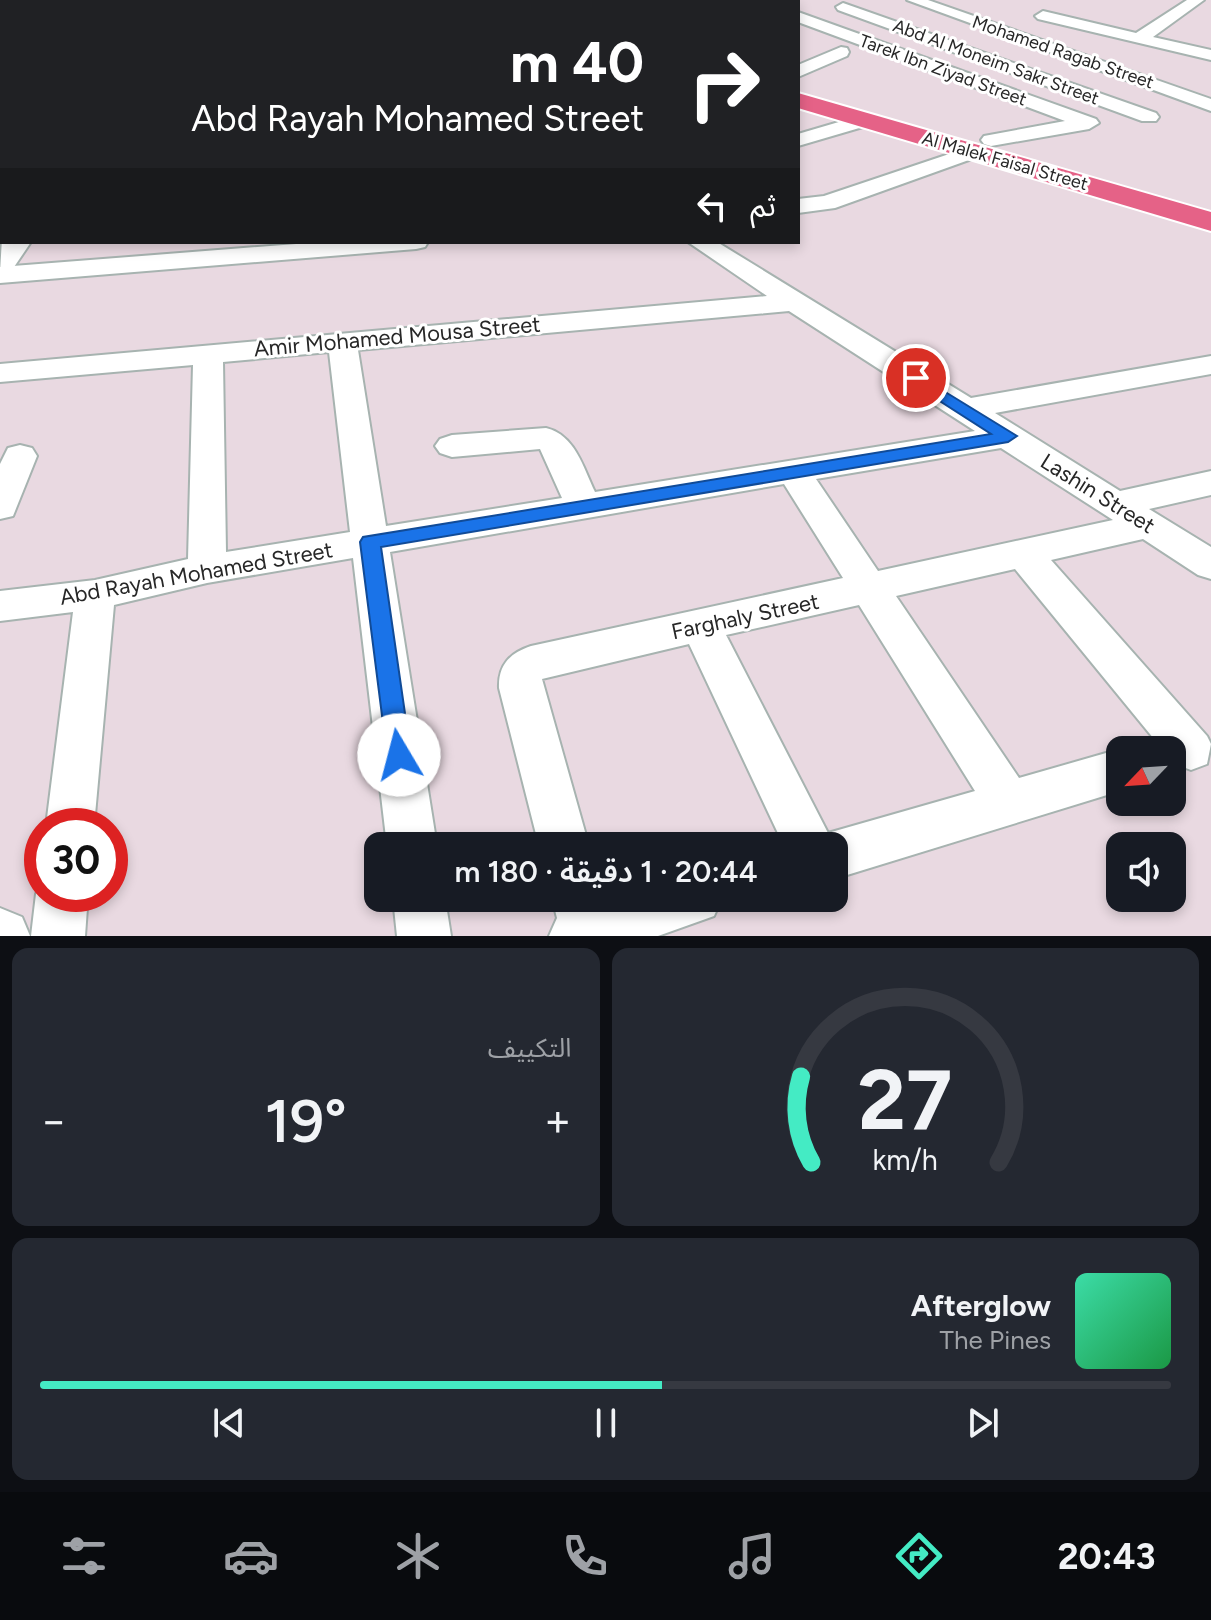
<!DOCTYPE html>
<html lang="ar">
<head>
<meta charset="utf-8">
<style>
  :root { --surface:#171b24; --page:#242831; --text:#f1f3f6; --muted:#9ea1a6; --line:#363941; --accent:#44ebc4 }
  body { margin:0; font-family:Figtree,"Noto Sans Arabic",sans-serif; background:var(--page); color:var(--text); direction:rtl; height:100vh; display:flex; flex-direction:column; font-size:30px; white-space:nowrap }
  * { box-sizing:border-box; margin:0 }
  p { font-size:26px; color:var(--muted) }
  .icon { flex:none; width:44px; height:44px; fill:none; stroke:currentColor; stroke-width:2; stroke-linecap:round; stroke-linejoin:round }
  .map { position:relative; height:936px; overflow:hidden; direction:ltr }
  .panel { display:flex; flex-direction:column; gap:12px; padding:12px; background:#0d0f14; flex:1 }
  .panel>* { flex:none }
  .guide { position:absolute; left:0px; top:0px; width:800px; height:244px; box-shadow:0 4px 12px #0003; direction:rtl; background:#202124; color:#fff; overflow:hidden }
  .needle { width:52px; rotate:245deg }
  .tools { position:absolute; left:1106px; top:736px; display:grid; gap:16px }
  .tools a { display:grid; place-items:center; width:80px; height:80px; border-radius:16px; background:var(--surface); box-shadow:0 4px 12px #0003; font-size:40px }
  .speed { position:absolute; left:24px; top:808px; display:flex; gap:16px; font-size:40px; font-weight:700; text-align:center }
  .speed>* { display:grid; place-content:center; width:104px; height:104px; border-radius:50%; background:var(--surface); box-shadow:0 4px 12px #0003; line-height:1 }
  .speed .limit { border:12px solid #d22; background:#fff; color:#111 }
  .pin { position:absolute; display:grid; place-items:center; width:68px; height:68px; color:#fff; margin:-34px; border:4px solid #fff; border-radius:50%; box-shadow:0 2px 8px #0007 }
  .me { position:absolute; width:88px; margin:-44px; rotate:352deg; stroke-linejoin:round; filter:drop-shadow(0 0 6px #0008) }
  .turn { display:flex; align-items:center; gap:28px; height:168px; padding:0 24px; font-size:36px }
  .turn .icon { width:104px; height:104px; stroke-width:2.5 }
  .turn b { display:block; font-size:56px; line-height:68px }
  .then { display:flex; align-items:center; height:76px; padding:0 24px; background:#0003; gap:16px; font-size:30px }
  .big { font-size:60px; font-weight:600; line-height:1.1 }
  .panel .widget { flex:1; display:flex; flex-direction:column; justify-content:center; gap:12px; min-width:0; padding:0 28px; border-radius:16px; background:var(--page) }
  .panel .dial { align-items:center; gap:0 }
  .dial svg { height:208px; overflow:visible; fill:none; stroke:var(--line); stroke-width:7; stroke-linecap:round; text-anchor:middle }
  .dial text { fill:var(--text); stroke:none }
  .song { display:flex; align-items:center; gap:24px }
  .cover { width:96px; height:96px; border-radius:12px; background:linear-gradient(135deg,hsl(160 70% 55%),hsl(140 70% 35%)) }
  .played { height:8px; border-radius:4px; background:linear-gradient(90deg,var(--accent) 55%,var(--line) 55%) }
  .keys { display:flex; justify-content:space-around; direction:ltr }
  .heat { display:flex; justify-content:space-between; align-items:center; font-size:44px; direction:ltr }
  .panel .tiles { flex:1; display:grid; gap:12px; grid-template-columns:1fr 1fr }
  .widget:last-child { grid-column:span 2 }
  .trip { position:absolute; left:364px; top:832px; width:484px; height:80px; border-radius:16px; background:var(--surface); box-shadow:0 4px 12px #0003; font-weight:600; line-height:80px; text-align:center; direction:rtl }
  .dock { display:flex; height:128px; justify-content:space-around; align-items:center; background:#090b0e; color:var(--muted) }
  .dock .icon { width:56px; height:56px }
  .dock .selected { color:var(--accent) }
  .dock b { font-size:36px; color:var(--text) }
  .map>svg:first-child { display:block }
</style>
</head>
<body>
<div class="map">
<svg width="1211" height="936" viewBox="0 0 1211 936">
  <rect width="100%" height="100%" fill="#e9d9e1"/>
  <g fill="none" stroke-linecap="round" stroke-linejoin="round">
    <g stroke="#a7b3b0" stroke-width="4">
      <g id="street">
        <polygon points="248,0 266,0 267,2 249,2"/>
        <polygon points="748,0 766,0 767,2 749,2"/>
        <polygon points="907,0 928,0 1211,99 1211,111"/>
        <polygon points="1187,0 1204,0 1153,37 1211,50 1211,60 1038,19 1035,16 1043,11 1136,33"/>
        <polygon points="843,3 1156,113 1159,117 1156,121 1142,121 838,10 836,7"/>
        <polygon points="798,12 1096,119 1099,123 1089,129 991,146 984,144 981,140 984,136 1065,121 798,22"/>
        <polygon points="841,47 847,48 849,52 847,56 798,77 798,65"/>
        <polygon points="0,98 2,99 2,111 0,110"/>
        <polygon points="866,114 876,120 873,124 798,146 798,134"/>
        <polygon points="973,146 983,152 980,156 835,208 798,213 798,199 824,196"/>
        <polygon points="322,242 428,242 425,247 416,249 0,283 0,267"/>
        <path d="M688,242H717L971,398L1211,356V374L995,413L1120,491L1211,471V495L1149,509L1211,547V579L1198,575L1143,539L1051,560L1207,736L1211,744L1207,764L1191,770L1175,764L1172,750H1163L1015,569L896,596L1019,778L1120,749V791L834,879V846H784L689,644L542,679L589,846H539L499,688C498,665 510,653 531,646L843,578L784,484L390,552L437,846H387L353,558L207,583L114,605L94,826H46L73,612L0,621V591L95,580L188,559L193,365L0,382V364L767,296ZM789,311L975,431L595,492C583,467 575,435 546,428L452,435L440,439L435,446L440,453L452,457L540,449L562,498L386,526L358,350ZM329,352L350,532L226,552L223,362ZM1001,448L1113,520L878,571L816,479ZM859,605L975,791L828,833L726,635Z"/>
        <polygon points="20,445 32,448 37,456 13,516 0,519 0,464 8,448"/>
        <polygon points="42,880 42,894 88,894 85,936 31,936 36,894"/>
        <polygon points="393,898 445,898 451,936 397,936"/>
        <polygon points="552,898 604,898 605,900 722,898 714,916 658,936 549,936 557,918"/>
        <polygon points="0,908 22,917 30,936 0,936"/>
      </g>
    </g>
    <g stroke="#a7b3b0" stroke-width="4">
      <g id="secondary">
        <polygon points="145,0 173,0 172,2"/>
        <polygon points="2,182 2,201 0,202 0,183"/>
        <polygon points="2,238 2,242 31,242 12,270 0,273"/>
      </g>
    </g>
    <g stroke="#fff" stroke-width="4">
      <g id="primary">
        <polygon points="451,0 474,0 476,2 452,2"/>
        <polygon points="507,0 531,0 533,2 508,2"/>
        <polygon points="798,93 1211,212 1211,231 798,108"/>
      </g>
    </g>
    <use href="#street" fill="#fff" fill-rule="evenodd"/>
    <use href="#secondary" fill="#fff" fill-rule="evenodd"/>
    <use href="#primary" fill="#e56287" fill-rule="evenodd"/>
  </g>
  <polygon fill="#1a73e8" stroke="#114b97" stroke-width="2" points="916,374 1017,436 1008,442 381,547 411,755 408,762 399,766 390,762 387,755 360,542 363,537 991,434 910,382 910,375"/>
  <g text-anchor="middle" stroke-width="6" stroke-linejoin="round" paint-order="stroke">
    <g font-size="18" fill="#272727" stroke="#fff">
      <text transform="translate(1063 52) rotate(19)" y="6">Mohamed Ragab Street</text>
      <text transform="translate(996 62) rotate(20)" y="6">Abd Al Moneim Sakr Street</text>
      <text transform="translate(943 70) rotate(20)" y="6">Tarek Ibn Ziyad Street</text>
      <text transform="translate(1005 161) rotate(16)" y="6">Al Malek Faisal Street</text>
    </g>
    <g font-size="22" fill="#272727" stroke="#fff">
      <text transform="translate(397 336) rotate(-5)" y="8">Amir Mohamed Mousa Street</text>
      <text transform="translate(1098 493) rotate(32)" y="8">Lashin Street</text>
      <text transform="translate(196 573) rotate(-10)" y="8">Abd Rayah Mohamed Street</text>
      <text transform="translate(745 616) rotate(-12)" y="8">Farghaly Street</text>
    </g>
  </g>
</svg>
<div class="tools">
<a><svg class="needle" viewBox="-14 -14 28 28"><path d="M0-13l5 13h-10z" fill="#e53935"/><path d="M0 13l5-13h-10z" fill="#9ea1a6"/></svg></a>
<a><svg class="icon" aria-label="sound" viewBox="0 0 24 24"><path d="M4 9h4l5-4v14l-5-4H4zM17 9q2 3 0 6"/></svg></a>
</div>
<div class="speed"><div class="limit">30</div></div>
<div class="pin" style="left:916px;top:378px;background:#d93025"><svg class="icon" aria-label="arrive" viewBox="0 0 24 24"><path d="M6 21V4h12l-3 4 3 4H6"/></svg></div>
<svg class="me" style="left:399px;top:755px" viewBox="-20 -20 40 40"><circle r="19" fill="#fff"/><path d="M0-13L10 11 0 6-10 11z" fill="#1a73e8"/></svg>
<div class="trip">20:44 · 1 دقيقة · 180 m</div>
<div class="guide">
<div class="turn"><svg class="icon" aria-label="right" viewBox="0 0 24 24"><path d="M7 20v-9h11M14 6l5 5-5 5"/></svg><div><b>40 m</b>Abd Rayah Mohamed Street</div></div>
<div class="then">ثم<svg class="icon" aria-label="left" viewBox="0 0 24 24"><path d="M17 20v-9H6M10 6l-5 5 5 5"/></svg></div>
</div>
</div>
<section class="panel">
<div class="tiles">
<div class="widget dial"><svg viewBox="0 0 100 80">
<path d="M14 69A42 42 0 1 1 86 69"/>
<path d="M14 69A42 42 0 0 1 10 36" stroke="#44ebc4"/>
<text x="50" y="56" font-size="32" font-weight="700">27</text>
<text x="50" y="72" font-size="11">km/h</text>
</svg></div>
<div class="widget"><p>التكييف</p>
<div class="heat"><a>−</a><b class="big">19°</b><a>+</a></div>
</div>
<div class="widget">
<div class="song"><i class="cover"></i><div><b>Afterglow</b><p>The Pines</p></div></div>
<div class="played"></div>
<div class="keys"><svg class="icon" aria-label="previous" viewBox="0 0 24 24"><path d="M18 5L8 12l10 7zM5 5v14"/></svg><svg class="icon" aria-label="pause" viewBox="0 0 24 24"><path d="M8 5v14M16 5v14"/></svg><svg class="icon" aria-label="next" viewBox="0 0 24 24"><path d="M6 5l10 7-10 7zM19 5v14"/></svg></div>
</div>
</div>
</section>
<nav class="dock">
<b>20:43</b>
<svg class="icon selected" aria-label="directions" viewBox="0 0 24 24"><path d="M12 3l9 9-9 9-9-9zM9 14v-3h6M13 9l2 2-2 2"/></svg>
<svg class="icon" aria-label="music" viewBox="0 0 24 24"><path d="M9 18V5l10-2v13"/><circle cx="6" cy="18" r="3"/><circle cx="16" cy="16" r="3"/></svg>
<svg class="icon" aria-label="phone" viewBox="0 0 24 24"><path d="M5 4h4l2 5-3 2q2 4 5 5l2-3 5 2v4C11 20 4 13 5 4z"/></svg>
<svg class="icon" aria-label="climate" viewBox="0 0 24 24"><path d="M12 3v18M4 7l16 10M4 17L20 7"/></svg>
<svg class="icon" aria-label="car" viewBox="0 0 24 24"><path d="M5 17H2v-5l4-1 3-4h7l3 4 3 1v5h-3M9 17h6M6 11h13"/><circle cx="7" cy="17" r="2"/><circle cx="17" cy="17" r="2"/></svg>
<svg class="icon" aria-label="filters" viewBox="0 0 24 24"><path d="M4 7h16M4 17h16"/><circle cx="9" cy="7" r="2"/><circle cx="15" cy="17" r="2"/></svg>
</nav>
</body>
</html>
